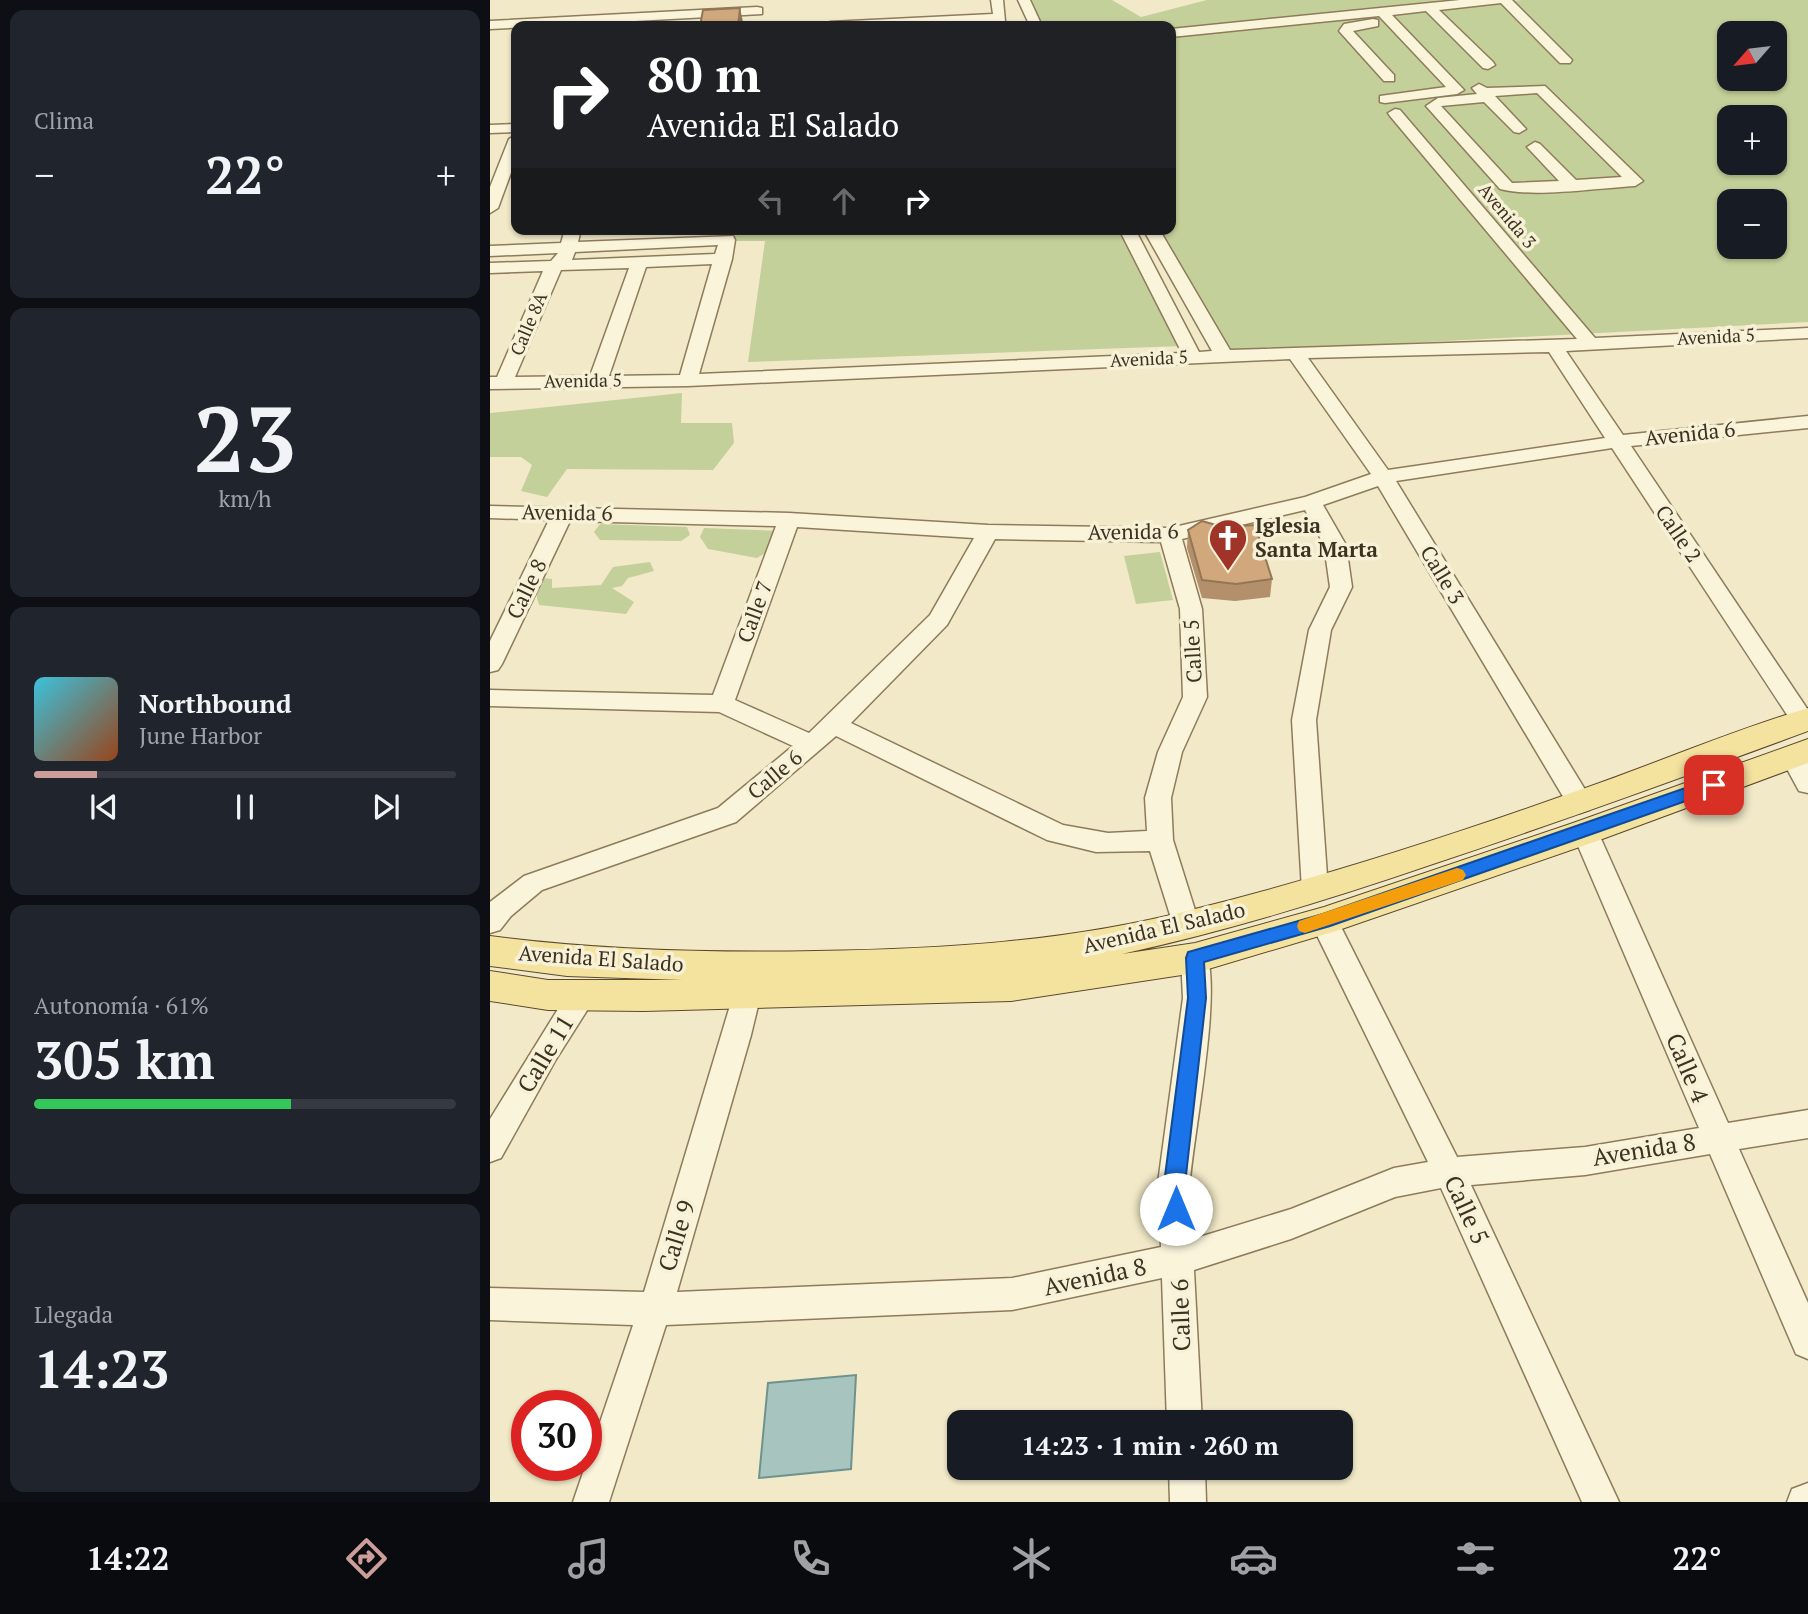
<!DOCTYPE html>
<html lang="es">
<head>
<meta charset="utf-8">
<style>
  :root { --surface:#171b24; --page:#20242c; --text:#f1f3f6; --muted:#9ea1a6; --line:#363941; --accent:#cd9d99 }
  body { margin:0; font-family:"PT Serif",serif; background:var(--page); color:var(--text); height:100vh; display:flex; flex-direction:column; font-size:26px; white-space:nowrap }
  * { box-sizing:border-box; margin:0 }
  p { font-size:23px; color:var(--muted) }
  .icon { flex:none; width:38px; height:38px; fill:none; stroke:currentColor; stroke-width:2; stroke-linecap:round; stroke-linejoin:round }
  .map { position:relative; flex:1; overflow:hidden }
  .side { display:flex; flex-direction:column; gap:10px; padding:10px; background:#0d0f14; width:490px }
  .side>* { flex:none }
  .banner { position:absolute; left:21px; top:21px; width:665px; height:214px; border-radius:14px; box-shadow:0 2px 5px #0004; background:#202124; color:#fff; overflow:hidden }
  .needle { width:46px; rotate:242deg }
  .tools { position:absolute; left:1227px; top:21px; display:grid; gap:14px }
  .tools a { display:grid; place-items:center; width:70px; height:70px; border-radius:14px; background:var(--surface); box-shadow:0 2px 5px #0004; font-size:35px }
  .speed { position:absolute; left:21px; top:1390px; display:flex; gap:14px; font-size:35px; font-weight:700; text-align:center }
  .speed>* { display:grid; place-content:center; width:91px; height:91px; border-radius:50%; background:var(--surface); box-shadow:0 2px 5px #0004; line-height:1 }
  .speed .limit { border:10px solid #d22; background:#fff; color:#111 }
  .pin { position:absolute; display:grid; place-items:center; width:60px; height:60px; color:#fff; margin:-30px; border-radius:14px; box-shadow:0 4px 10px #0006 }
  .me { position:absolute; width:77px; margin:-38px; rotate:0deg; stroke-linejoin:round; filter:drop-shadow(0 0 5px #0008) }
  .turn { display:flex; align-items:center; gap:24px; height:147px; padding:0 21px; font-size:32px }
  .turn .icon { width:91px; height:91px; stroke-width:2.5 }
  .turn b { display:block; font-size:49px; line-height:60px }
  .lanes { display:flex; align-items:center; height:66px; padding:0 21px; background:#0003; justify-content:center; gap:35px; direction:ltr }
  .lanes .off { opacity:.35 }
  .big { font-size:52px; font-weight:700; line-height:1.1 }
  .side .card { flex:1; display:flex; flex-direction:column; justify-content:center; gap:10px; min-width:0; padding:0 24px; border-radius:14px; background:var(--page) }
  .side .dial { align-items:center; gap:0 }
  .dial b { font-size:91px; line-height:1 }
  .song { display:flex; align-items:center; gap:21px }
  .cover { width:84px; height:84px; border-radius:10px; background:linear-gradient(135deg,hsl(190 70% 55%),hsl(20 70% 35%)) }
  .played { height:7px; border-radius:4px; background:linear-gradient(90deg,var(--accent) 15%,var(--line) 15%) }
  .keys { display:flex; justify-content:space-around; direction:ltr }
  .heat { display:flex; justify-content:space-between; align-items:center; font-size:38px; direction:ltr }
  .charge { height:10px; border-radius:5px; background:linear-gradient(90deg,#34c759 61%,var(--line) 0) }
  .trip { position:absolute; left:457px; top:1410px; width:406px; height:70px; border-radius:14px; background:var(--surface); box-shadow:0 2px 5px #0004; font-weight:700; line-height:70px; text-align:center }
  .dock { display:flex; height:112px; justify-content:space-around; align-items:center; background:#090b0e; color:var(--muted) }
  .dock .icon { width:49px; height:49px }
  .dock .current { color:var(--accent) }
  .dock b { font-size:32px; color:var(--text) }
  main { display:flex; flex:1; min-height:0 }
  .map>svg:first-child { display:block }
</style>
</head>
<body>
<main>
<section class="side">
<div class="card"><p>Clima</p>
<div class="heat"><a>−</a><b class="big">22°</b><a>+</a></div>
</div>
<div class="card dial"><b>23</b><p>km/h</p></div>
<div class="card">
<div class="song"><i class="cover"></i><div><b>Northbound</b><p>June Harbor</p></div></div>
<div class="played"></div>
<div class="keys"><svg class="icon" aria-label="previous" viewBox="0 0 24 24"><path d="M18 5L8 12l10 7zM5 5v14"/></svg><svg class="icon" aria-label="pause" viewBox="0 0 24 24"><path d="M8 5v14M16 5v14"/></svg><svg class="icon" aria-label="next" viewBox="0 0 24 24"><path d="M6 5l10 7-10 7zM19 5v14"/></svg></div>
</div>
<div class="card"><p>Autonomía · 61%</p><b class="big">305 km</b><div class="charge"></div></div>
<div class="card"><p>Llegada</p><b class="big">14:23</b></div>
</section>
<div class="map">
<svg width="1318" height="1502" viewBox="0 0 1318 1502">
  <rect width="100%" height="100%" fill="#f1e9c7"/>
  <g fill="#c4d09a" fill-rule="evenodd">
    <polygon points="536,0 622,0 651,17 717,0 987,0 681,31 681,26 549,26"/>
    <path d="M1032,0H1318V322L805,349H736L668,229H681V37ZM1239,33H1284V79H1239ZM1239,117H1284V163H1239ZM1239,201H1284V247H1239Z"/>
    <polygon points="240,229 629,229 692,346 258,362 275,241 238,241"/>
    <polygon points="192,393 191,423 242,423 244,443 223,470 77,469 57,497 31,491 42,465 31,457 0,457 0,413"/>
    <polygon points="110,524 197,527 200,535 191,541 110,540 104,532"/>
    <polygon points="214,528 291,531 285,547 267,558 218,549 210,537"/>
    <polygon points="670,552 683,600 646,604 634,556"/>
    <polygon points="160,562 164,571 138,578 132,586 122,588 144,602 136,614 49,605 45,590 52,578 62,579 62,588 111,585 123,567"/>
  </g>
  <polygon fill="#a8c4bf" stroke="#6e938e" stroke-width="2" points="366,1375 361,1469 269,1478 278,1383"/>
  <g fill="none" stroke-linecap="round" stroke-linejoin="round">
    <g stroke="#8e7b5b" stroke-width="3">
      <g id="minor">
        <polygon points="501,0 513,0 515,21 418,26 333,26 340,22 503,14"/>
        <polygon points="528,0 540,0 552,26 540,26"/>
        <polygon points="970,0 1022,0 1082,60 1080,63 1070,63 1011,3 949,10 1003,62 1005,65 998,69 993,68 936,11 902,15 974,90 967,94 895,103 890,102 890,96 956,87 889,16 681,37 681,29"/>
        <polygon points="267,7 272,8 272,14 0,29 0,21"/>
        <polygon points="883,19 888,20 888,26 863,31 904,75 904,81 894,81 849,31 854,24"/>
        <path d="M989,84L997,88L1055,86L1153,181L1145,186C1108,188 1044,198 1010,189L936,106L948,98L987,94L982,88ZM1047,93L1132,177L1086,180L1050,144L1045,142L1037,147L1069,181L1022,183L951,106L994,102L1024,132L1029,133L1036,129L1005,96Z"/>
        <path d="M905,109L910,110L1105,338L1318,328V338L1076,351L1133,435L1318,416V428L1141,446L1318,710V728L1305,727L1122,448L906,481L1099,796L1103,803L1099,810L1090,813L1081,810L888,486L833,505L856,545L862,587L841,630L826,720L838,890L834,898L825,901L816,898L812,890L802,720L819,630L840,587L834,545L815,510L692,539L712,609L717,697L692,752L681,798L683,840L710,926L706,934L696,937L686,934L660,851L606,852L557,840L346,736L246,822L52,890L21,916L10,930L0,933V902L34,876L228,808L303,746L229,712L0,706V690L223,695L286,526L80,521L12,664L8,670L0,672V641L59,520L0,518V506L299,513L498,525L680,528L815,497L881,474L800,359L198,386L0,389V377H7L53,271L0,273V263L61,261L68,253L0,256V246L71,243L75,229H91L88,242L243,236L245,240L242,259L209,374L692,353L629,229H645L709,352L722,351L653,229H669L740,350L1087,339L900,116L898,113ZM228,245L225,254L82,260L85,252ZM222,264L190,375L119,376L156,267ZM139,268L100,376L25,377L71,270ZM1059,352L1115,438L898,470L818,358ZM307,527L484,538L440,615L319,733L245,700ZM505,539L671,542L690,609L693,697L668,752L655,798L657,831L618,833L573,825L361,723L457,625Z"/>
        <polygon points="26,124 26,132 0,133 0,125"/>
        <polygon points="26,135 26,159 8,208 0,213 0,187 19,139"/>
        <polygon points="1302,747 1311,750 1318,762 1318,793 1309,791 1290,756 1293,750"/>
        <path d="M1095,822L1104,825L1108,832L1238,1123L1318,1110V1138L1249,1149L1318,1303V1359L1306,1354L1220,1154L1095,1175L981,1185L1129,1502H1092L951,1188L905,1197L801,1239L704,1270L712,1423H677L672,1278L522,1310L176,1325L119,1502H83L143,1325L0,1320V1288L154,1292L251,969L261,965L271,969L275,977L261,1035L187,1292L522,1278L671,1247L668,1183L693,998L691,958L695,950L705,947L715,950C733,986 704,1132 700,1180C698,1199 702,1220 703,1239L801,1209L904,1168L938,1162L820,921L824,913L834,910L844,913L967,1157L1095,1147L1209,1128L1082,832L1086,825Z"/>
        <polygon points="91,984 101,988 105,996 101,1004 65,1061 11,1158 0,1162 0,1119 81,988"/>
        <polygon points="679,1468 715,1468 716,1502 680,1502"/>
        <polygon points="1318,1483 1318,1502 1297,1502 1302,1489"/>
      </g>
    </g>
    <g stroke="#5c492f" stroke-width="2">
      <path id="major" d="M1318,708V731C1194,777 1069,822 943,864C841,899 738,931 632,954L705,943L834,907L1083,823L1318,739V763L1107,841L846,931L705,973L521,1001L154,1011L58,1010L0,1001V971L58,980H192L77,976L0,966V936C108,950 217,953 326,951C451,949 575,942 697,911C827,879 955,838 1081,793C1160,766 1238,732 1318,708Z"/>
    </g>
    <use href="#minor" fill="#faf4db" fill-rule="evenodd"/>
    <use href="#major" fill="#f4e29f" fill-rule="evenodd"/>
  </g>
  <polygon fill="#b3906b" points="698,530 782,579 780,597 745,601 712,598 697,548"/>
  <polygon fill="#927657" points="250,8 253,22 253,26 248,26"/>
  <g fill="#d0a87c" stroke="#927657" stroke-width="2">
    <polygon points="250,8 248,26 210,26 213,10"/>
    <polygon points="712,521 733,527 765,525 782,579 746,584 712,580 698,530"/>
  </g>
  <polygon fill="#1a73e8" stroke="#114b97" stroke-width="2" points="1224,778 1230,780 1232,785 1230,789 840,926 714,962 716,998 695,1184 696,1209 693,1215 686,1218 679,1215 674,1184 698,998 696,958 698,952 833,914"/>
  <polygon fill="#f59e0b" points="967,868 973,870 976,875 973,880 815,933 809,931 807,926 809,921"/>
  <defs>
    <g id="church-pin" transform="scale(2.0125)"><path d="M0 17L-7.5 6A9.5 9.5 0 1 1 7.5 6Z" fill="#a03428" stroke="#f7f1d7"/><path d="M-1.2-6h2.4v3.5h3.3v2.4h-3.3V6h-2.4V-.1h-3.3v-2.4h3.3Z" fill="#fff"/></g>
  </defs>
  <g fill-rule="evenodd">
    <use href="#church-pin" x="738" y="538"/>
  </g>
  <g text-anchor="middle" stroke-width="7" stroke-linejoin="round" paint-order="stroke">
    <g font-size="18" fill="#3d3120" stroke="#f7f1d7">
      <text transform="translate(1017 216) rotate(50)" y="6">Avenida 3</text>
      <text transform="translate(39 324) rotate(-67)" y="6">Calle 8A</text>
      <text transform="translate(1226 337) rotate(-3)" y="6">Avenida 5</text>
      <text transform="translate(659 359) rotate(-3)" y="6">Avenida 5</text>
      <text transform="translate(93 381) rotate(-1)" y="6">Avenida 5</text>
    </g>
    <g font-size="21" fill="#3d3120" stroke="#f7f1d7">
      <text transform="translate(1200 434) rotate(-6)" y="7">Avenida 6</text>
      <text transform="translate(77 513) rotate(1)" y="7">Avenida 6</text>
      <text transform="translate(643 532) rotate(-1)" y="7">Avenida 6</text>
      <text transform="translate(1188 534) rotate(56)" y="7">Calle 2</text>
      <text transform="translate(952 575) rotate(59)" y="7">Calle 3</text>
      <text transform="translate(37 589) rotate(-64)" y="7">Calle 8</text>
      <text transform="translate(265 612) rotate(-70)" y="7">Calle 7</text>
      <text transform="translate(703 651) rotate(-93)" y="7">Calle 5</text>
      <text transform="translate(285 775) rotate(-40)" y="7">Calle 6</text>
      <text transform="translate(674 928) rotate(-13)" y="7">Avenida El Salado</text>
      <text transform="translate(111 959) rotate(4)" y="7">Avenida El Salado</text>
    </g>
    <g font-size="21" font-weight="bold" fill="#3d3120" stroke="#f7f1d7" text-anchor="start">
      <text x="765" y="533">Iglesia<tspan x="765" dy="24">Santa Marta</tspan></text>
    </g>
    <g font-size="24" fill="#3d3120" stroke="#f7f1d7">
      <text transform="translate(56 1054) rotate(-59)" y="8">Calle 11</text>
      <text transform="translate(1197 1068) rotate(67)" y="8">Calle 4</text>
      <text transform="translate(1154 1150) rotate(-9)" y="8">Avenida 8</text>
      <text transform="translate(976 1210) rotate(65)" y="8">Calle 5</text>
      <text transform="translate(187 1236) rotate(-73)" y="8">Calle 9</text>
      <text transform="translate(605 1277) rotate(-12)" y="8">Avenida 8</text>
      <text transform="translate(691 1315) rotate(-92)" y="8">Calle 6</text>
    </g>
  </g>
</svg>
<div class="tools">
<a><svg class="needle" viewBox="-14 -14 28 28"><path d="M0-13l5 13h-10z" fill="#e53935"/><path d="M0 13l5-13h-10z" fill="#9ea1a6"/></svg></a>
<a>+</a>
<a>−</a>
</div>
<div class="speed"><div class="limit">30</div></div>
<div class="pin" style="left:1224px;top:785px;background:#d93025"><svg class="icon" aria-label="arrive" viewBox="0 0 24 24"><path d="M6 21V4h12l-3 4 3 4H6"/></svg></div>
<svg class="me" style="left:686px;top:1209px" viewBox="-20 -20 40 40"><circle r="19" fill="#fff"/><path d="M0-13L10 11 0 6-10 11z" fill="#1a73e8"/></svg>
<div class="trip">14:23 · 1 min · 260 m</div>
<div class="banner">
<div class="turn"><svg class="icon" aria-label="right" viewBox="0 0 24 24"><path d="M7 20v-9h11M14 6l5 5-5 5"/></svg><div><b>80 m</b>Avenida El Salado</div></div>
<div class="lanes"><svg class="icon off" aria-label="left" viewBox="0 0 24 24"><path d="M17 20v-9H6M10 6l-5 5 5 5"/></svg><svg class="icon off" aria-label="ahead" viewBox="0 0 24 24"><path d="M12 20V5M6 11l6-6 6 6"/></svg><svg class="icon" aria-label="right" viewBox="0 0 24 24"><path d="M7 20v-9h11M14 6l5 5-5 5"/></svg></div>
</div>
</div>
</main>
<nav class="dock">
<b>14:22</b>
<svg class="icon current" aria-label="directions" viewBox="0 0 24 24"><path d="M12 3l9 9-9 9-9-9zM9 14v-3h6M13 9l2 2-2 2"/></svg>
<svg class="icon" aria-label="music" viewBox="0 0 24 24"><path d="M9 18V5l10-2v13"/><circle cx="6" cy="18" r="3"/><circle cx="16" cy="16" r="3"/></svg>
<svg class="icon" aria-label="phone" viewBox="0 0 24 24"><path d="M5 4h4l2 5-3 2q2 4 5 5l2-3 5 2v4C11 20 4 13 5 4z"/></svg>
<svg class="icon" aria-label="climate" viewBox="0 0 24 24"><path d="M12 3v18M4 7l16 10M4 17L20 7"/></svg>
<svg class="icon" aria-label="car" viewBox="0 0 24 24"><path d="M5 17H2v-5l4-1 3-4h7l3 4 3 1v5h-3M9 17h6M6 11h13"/><circle cx="7" cy="17" r="2"/><circle cx="17" cy="17" r="2"/></svg>
<svg class="icon" aria-label="filters" viewBox="0 0 24 24"><path d="M4 7h16M4 17h16"/><circle cx="9" cy="7" r="2"/><circle cx="15" cy="17" r="2"/></svg>
<b>22°</b>
</nav>
</body>
</html>
